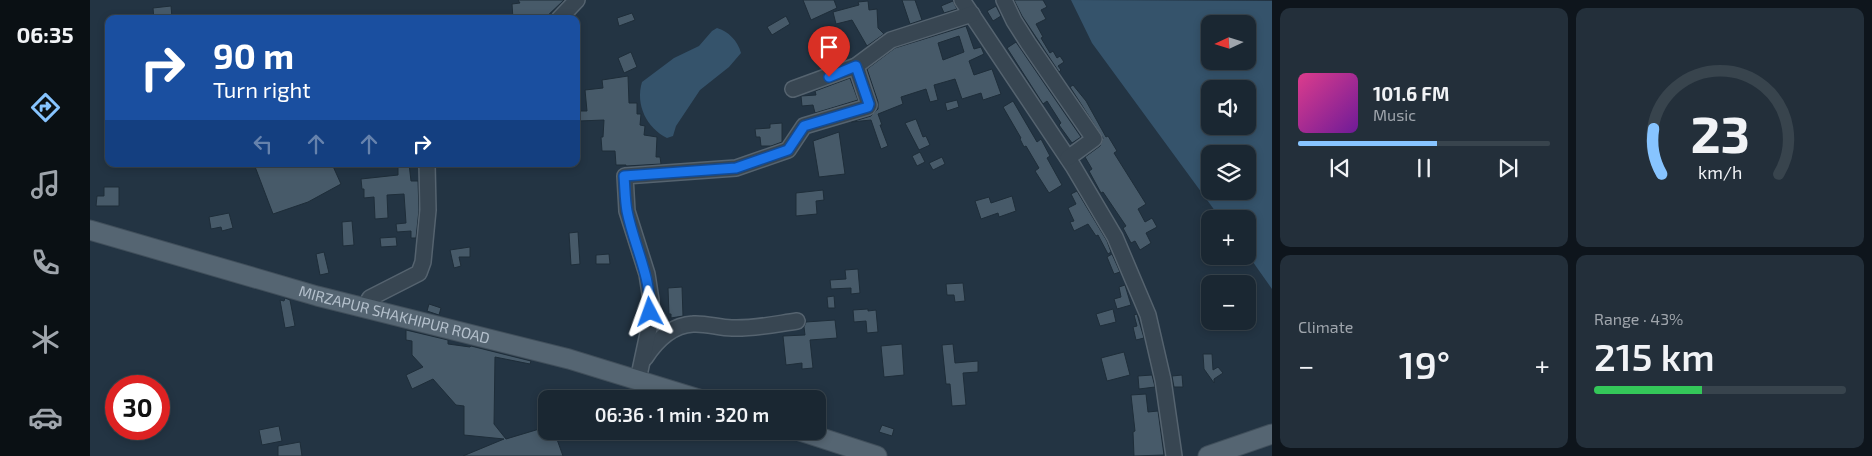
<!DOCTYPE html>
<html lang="en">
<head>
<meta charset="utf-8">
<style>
  :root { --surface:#1a2732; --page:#232f3a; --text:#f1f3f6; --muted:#9fa5ac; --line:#38444d; --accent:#87c4ff }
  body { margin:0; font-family:"Exo 2",sans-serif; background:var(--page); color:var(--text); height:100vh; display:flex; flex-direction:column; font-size:19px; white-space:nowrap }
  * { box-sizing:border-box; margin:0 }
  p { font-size:16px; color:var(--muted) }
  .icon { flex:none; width:28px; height:28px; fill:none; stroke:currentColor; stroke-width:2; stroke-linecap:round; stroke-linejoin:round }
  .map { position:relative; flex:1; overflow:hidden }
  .side { display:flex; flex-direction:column; gap:8px; padding:8px; background:#0e151c; width:600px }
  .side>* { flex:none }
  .guide { position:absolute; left:15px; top:15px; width:475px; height:152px; border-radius:10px; box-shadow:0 2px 8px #0003,0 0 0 1px var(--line); background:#1a4fa0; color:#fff; overflow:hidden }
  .needle { width:32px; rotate:266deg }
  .controls { position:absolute; left:1111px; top:15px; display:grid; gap:10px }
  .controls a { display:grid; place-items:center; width:55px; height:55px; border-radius:10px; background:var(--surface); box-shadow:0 2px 8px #0003,0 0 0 1px var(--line); font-size:25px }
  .speed { position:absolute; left:15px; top:375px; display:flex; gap:10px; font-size:25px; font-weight:700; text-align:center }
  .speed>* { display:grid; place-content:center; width:65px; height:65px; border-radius:50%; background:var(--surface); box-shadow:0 2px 8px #0003,0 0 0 1px var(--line); line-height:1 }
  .speed .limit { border:8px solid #d22; background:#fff; color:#111 }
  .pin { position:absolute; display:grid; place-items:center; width:42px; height:42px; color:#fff; margin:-51px -21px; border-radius:50% 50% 50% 0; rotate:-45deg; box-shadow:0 0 5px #0007 }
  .pin .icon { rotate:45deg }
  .me { position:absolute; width:55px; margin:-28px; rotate:356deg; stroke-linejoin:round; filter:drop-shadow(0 0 4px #0008) }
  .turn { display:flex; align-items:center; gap:18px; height:105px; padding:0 25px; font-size:22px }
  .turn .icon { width:65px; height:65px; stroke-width:2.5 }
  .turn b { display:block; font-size:35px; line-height:42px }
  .lanes { display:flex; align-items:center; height:48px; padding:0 25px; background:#0003; justify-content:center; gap:25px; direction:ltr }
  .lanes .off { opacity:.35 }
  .big { font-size:38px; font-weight:600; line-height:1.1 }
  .side .tile { flex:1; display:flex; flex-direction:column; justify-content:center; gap:8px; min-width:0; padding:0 18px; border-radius:10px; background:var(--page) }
  .side .dial { align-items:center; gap:0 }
  .dial svg { height:130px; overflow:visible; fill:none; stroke:var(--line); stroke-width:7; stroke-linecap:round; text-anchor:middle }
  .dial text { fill:var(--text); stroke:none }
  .song { display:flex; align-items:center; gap:15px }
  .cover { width:60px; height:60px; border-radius:8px; background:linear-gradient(135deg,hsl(330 70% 55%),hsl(280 70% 35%)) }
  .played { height:5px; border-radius:2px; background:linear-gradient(90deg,var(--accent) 55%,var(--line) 55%) }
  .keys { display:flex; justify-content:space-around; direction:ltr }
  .heat { display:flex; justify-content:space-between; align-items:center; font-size:28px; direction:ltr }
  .charge { height:8px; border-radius:4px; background:linear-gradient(90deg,#34c759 43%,var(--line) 0) }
  .side .tiles { flex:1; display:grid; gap:8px; grid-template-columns:repeat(2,1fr) }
  .trip { position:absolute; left:448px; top:390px; width:288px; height:50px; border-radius:10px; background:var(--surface); box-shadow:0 2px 8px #0003,0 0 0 1px var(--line); font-weight:600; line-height:50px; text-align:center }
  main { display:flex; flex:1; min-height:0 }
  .menu { display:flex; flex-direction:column; width:90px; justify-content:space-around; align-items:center; background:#0a1014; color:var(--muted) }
  .menu .icon { width:35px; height:35px }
  .menu .selected { color:var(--accent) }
  .menu b { font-size:22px; color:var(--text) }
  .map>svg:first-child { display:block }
</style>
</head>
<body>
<main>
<nav class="menu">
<b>06:35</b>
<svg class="icon selected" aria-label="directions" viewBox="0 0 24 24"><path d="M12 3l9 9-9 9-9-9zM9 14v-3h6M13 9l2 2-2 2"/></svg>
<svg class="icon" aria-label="music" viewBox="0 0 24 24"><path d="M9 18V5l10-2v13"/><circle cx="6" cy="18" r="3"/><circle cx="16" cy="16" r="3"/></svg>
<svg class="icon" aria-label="phone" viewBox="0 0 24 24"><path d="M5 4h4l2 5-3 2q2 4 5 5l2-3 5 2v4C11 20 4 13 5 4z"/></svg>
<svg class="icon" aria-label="climate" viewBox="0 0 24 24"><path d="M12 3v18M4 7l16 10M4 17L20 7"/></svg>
<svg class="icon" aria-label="car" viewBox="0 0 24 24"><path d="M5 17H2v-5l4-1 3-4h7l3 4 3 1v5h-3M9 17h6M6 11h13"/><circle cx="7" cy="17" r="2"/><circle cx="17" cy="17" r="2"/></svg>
</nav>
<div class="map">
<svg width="1182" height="456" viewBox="0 0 1182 456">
  <rect width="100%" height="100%" fill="#233443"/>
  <g fill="#35536b" fill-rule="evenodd">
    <path d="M981,0L1182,1V289L1158,255V219H1131L1002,43ZM1120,24H1158V61H1120ZM1120,89H1158V126H1120ZM1120,154H1158V191H1120Z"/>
    <path d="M627,28C638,31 648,41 651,53L639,67L610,90L586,126L583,136L577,138C557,128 545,105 552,82L584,58L609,46L622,31Z"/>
  </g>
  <g fill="#475a69" stroke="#1e2d39" fill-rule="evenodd">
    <polygon points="428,0 474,0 454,19 423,19 422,4 430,3"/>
    <polygon points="713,0 744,0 747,8 721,20"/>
    <polygon points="812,0 825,0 832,20 820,24"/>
    <polygon points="924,0 953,0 957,7 951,10 956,19 946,24 953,37 951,38 960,53 963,51 967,58 970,56 974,62 968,66 971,70 969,72 932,16"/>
    <polygon points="778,1 779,10 787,9 788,28 794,34 777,46 762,20 746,24 743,12 769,5 768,2"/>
    <polygon points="863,1 867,9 854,13 851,6"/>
    <polygon points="81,6 82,18 64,19 63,8"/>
    <polygon points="906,6 911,16 903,21 897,11"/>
    <polygon points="542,13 545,20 529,26 527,18"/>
    <polygon points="696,16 700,24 682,35 677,27"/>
    <path d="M876,26L884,49L891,47L894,54L879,61L884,75L902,69L911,94L893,100L891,93L872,99L865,79L844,85L848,100L840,102L836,89L811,97L813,104L788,114L792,125H790L798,146L791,149L781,120L761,122L781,116L788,109V102L777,69L805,48ZM869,36L874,52L853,60L848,43Z"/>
    <polygon points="926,42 991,137 982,143 969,125 971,123 957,101 953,104 917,48"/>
    <polygon points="541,52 547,67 534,73 528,58"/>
    <polygon points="538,76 539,103 547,103 547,114 551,114 550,125 555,126 554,135 567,137 566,157 570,157 571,164 536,166 536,165 526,165 525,151 512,151 511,137 513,137 514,120 489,121 488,111 497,111 495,90 513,88 512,80"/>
    <polygon points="760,78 768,100 725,113 723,105 712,106 711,96 726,95 725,91"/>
    <polygon points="983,85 996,101 1016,137 1018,136 1027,151 1024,153 1056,204 1048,209 1055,222 1062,218 1067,227 1056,233 1061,243 1050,250 1045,241 1041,243 1033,228 1036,226 1013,192 1011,193 999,171 1002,169 995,157 1010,146 1013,138 980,87"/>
    <polygon points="867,100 869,107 857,111 855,103"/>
    <polygon points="923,101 947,142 951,139 960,156 957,158 972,185 959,193 945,171 949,168 936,146 934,147 930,139 931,138 913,107"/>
    <polygon points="826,119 833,137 836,136 840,145 829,150 815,123"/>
    <polygon points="692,123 692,142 681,146 671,146 670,137 666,137 665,129 680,128 680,124"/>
    <polygon points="749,132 755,174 729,177 723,141"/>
    <polygon points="830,152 835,162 827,166 822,156"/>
    <polygon points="852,157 855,164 843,170 839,163"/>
    <polygon points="164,164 242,164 251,184 218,202 183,214"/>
    <polygon points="308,164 319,164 321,181 328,181 329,210 326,238 321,238 321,231 307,232 306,224 316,223 314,194 297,195 298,218 285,219 284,197 274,198 274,189 272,189 271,179 308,175"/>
    <polygon points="14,187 29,187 29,206 6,206 7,196 14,196"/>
    <polygon points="733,190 734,200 726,201 727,214 706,216 706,193"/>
    <polygon points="987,191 1017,241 1021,252 1018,254 1008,235 1006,236 998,224 984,231 980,222 984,221 978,208 986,204 981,194"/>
    <polygon points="922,196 926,211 909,217 908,213 891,219 885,201 899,197 901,203"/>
    <polygon points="139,213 143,228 132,231 131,227 121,229 119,217"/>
    <polygon points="262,221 264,245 253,246 252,222"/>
    <polygon points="488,232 490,264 481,265 479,233"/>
    <polygon points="306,237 307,246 291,247 290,238"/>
    <polygon points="380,247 380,257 369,257 371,266 364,268 360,250"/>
    <polygon points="234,252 239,273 230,275 226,254"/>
    <polygon points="519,254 520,264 506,264 506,255"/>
    <polygon points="1022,254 1030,272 1024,274 1017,257"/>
    <polygon points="768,269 770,293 761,294 761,288 741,289 740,280 756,279 755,270"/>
    <polygon points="873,283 875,301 865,302 864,295 857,295 856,284"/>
    <polygon points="1035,285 1041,305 1027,309 1024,299 1031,297 1029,287"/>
    <polygon points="592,287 593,316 581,318 581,314 579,314 578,288"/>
    <polygon points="744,296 745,308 738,308 737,297"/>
    <polygon points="195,298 200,300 205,326 195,328 190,300 194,301"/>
    <polygon points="339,304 351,308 349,315 337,311"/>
    <polygon points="778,309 778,311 786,310 788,332 777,333 776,321 764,322 763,310"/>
    <polygon points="1023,309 1026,322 1010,326 1006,314"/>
    <polygon points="1047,314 1054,338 1046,340 1043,327 1047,326 1044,315"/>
    <polygon points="745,320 747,338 720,340 723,368 712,369 712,363 696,365 693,336 715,335 714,327 716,322"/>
    <polygon points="316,330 358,340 358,344 380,347 381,346 441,361 440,364 405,357 404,424 416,439 456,427 456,431 464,431 473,456 373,456 414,439 374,435 374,406 366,405 343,379 322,389 316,375 333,367 322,355 322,341 316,340"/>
    <polygon points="812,344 814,375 794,377 791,346"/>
    <polygon points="863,344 865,363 888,361 888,372 873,373 876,405 862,406 860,384 856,384 852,345"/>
    <polygon points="1034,352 1040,375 1017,381 1011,358"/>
    <polygon points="1113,354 1122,354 1123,370 1128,367 1133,373 1124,379 1124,383 1114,369"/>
    <polygon points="1062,375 1065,387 1049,389 1048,376"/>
    <polygon points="1092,375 1093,387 1084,387 1082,376"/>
    <polygon points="1056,394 1058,412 1068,411 1074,455 1044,456 1043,432 1045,431 1041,395"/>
    <polygon points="792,425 804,429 802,436 789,432"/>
    <polygon points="189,426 192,441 172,445 169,430"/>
    <polygon points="210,442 212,456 188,456 188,446"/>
  </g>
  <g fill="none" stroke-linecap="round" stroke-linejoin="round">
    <g stroke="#55636f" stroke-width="18">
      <g id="minor">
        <polyline points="872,0 983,166 1025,237 1058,315 1073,380 1084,456"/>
        <polyline points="914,0 924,21 938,43 1004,139 978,158"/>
        <polyline points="469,19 487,0"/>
        <polyline points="703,89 766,66 801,40 882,14"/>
        <polyline points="274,308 280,298 329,273 333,262 338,210 337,164"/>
        <path d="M555,358C566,341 582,325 603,324C616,323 629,328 642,328C663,329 686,324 707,321"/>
        <polyline points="548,380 560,324 561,300 557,274 537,211 535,176 646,168 698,150 714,126 778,107 779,105 766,66"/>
      </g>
    </g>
    <g stroke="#414f5b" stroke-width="21">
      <g id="major">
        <path id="s1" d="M0,230L227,296L479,359L609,399"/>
        <polyline points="710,431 787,456"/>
        <polyline points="1118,456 1182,434"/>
      </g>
    </g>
    <use href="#minor" stroke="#384652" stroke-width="15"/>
    <use href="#major" stroke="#556572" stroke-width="19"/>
  </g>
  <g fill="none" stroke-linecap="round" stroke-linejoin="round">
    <g stroke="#114b97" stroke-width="12">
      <path id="route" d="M560,312C561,276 544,246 537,211C535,200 535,188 534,176L646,168L698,150L714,126L778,107L779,104L766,66L739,77"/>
    </g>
    <use href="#route" stroke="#1a73e8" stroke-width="9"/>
  </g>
  <g text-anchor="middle" stroke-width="5" stroke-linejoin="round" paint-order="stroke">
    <g font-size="15" fill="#b4c0cc" stroke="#1c2b37">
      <text dy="5" stroke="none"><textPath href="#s1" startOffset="316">MIRZAPUR SHAKHIPUR ROAD</textPath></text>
    </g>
  </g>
</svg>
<div class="controls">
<a><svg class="needle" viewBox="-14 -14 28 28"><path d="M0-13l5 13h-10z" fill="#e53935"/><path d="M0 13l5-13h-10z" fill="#9fa5ac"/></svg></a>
<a><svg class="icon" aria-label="sound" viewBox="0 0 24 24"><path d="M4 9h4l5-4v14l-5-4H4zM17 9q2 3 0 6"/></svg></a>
<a><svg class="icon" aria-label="layers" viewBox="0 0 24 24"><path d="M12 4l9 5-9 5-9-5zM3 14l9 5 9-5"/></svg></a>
<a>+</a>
<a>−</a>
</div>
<div class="speed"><div class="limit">30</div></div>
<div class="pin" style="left:739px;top:77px;background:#d93025"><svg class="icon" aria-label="arrive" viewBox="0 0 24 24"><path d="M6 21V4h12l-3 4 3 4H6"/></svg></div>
<svg class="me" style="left:560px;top:312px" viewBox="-20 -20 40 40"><path d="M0-17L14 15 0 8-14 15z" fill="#1a73e8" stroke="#fff" stroke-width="4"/></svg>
<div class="trip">06:36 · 1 min · 320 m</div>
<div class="guide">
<div class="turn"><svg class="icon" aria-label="right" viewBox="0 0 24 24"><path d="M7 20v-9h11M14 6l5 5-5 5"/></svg><div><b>90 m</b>Turn right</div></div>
<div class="lanes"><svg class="icon off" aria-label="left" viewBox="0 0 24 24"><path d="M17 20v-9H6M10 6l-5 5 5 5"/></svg><svg class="icon off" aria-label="ahead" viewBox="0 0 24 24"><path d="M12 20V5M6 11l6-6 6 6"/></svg><svg class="icon off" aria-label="ahead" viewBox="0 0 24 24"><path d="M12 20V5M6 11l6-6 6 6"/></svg><svg class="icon" aria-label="right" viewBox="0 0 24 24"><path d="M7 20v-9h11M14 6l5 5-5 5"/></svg></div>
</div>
</div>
<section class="side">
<div class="tiles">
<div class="tile">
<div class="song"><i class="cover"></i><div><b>101.6 FM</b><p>Music</p></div></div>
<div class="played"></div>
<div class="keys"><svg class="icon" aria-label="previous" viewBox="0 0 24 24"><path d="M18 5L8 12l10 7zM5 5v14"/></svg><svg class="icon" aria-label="pause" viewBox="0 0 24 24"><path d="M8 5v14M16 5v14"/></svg><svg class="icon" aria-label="next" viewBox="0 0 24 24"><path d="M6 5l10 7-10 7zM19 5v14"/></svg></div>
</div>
<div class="tile dial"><svg viewBox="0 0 100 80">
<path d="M14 69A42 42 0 1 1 86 69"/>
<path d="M14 69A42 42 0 0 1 9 41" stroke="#87c4ff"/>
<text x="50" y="56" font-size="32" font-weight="700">23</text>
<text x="50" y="72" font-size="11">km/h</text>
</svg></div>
<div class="tile"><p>Climate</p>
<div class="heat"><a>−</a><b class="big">19°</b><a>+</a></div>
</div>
<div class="tile"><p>Range · 43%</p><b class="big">215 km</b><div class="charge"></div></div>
</div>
</section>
</main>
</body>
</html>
